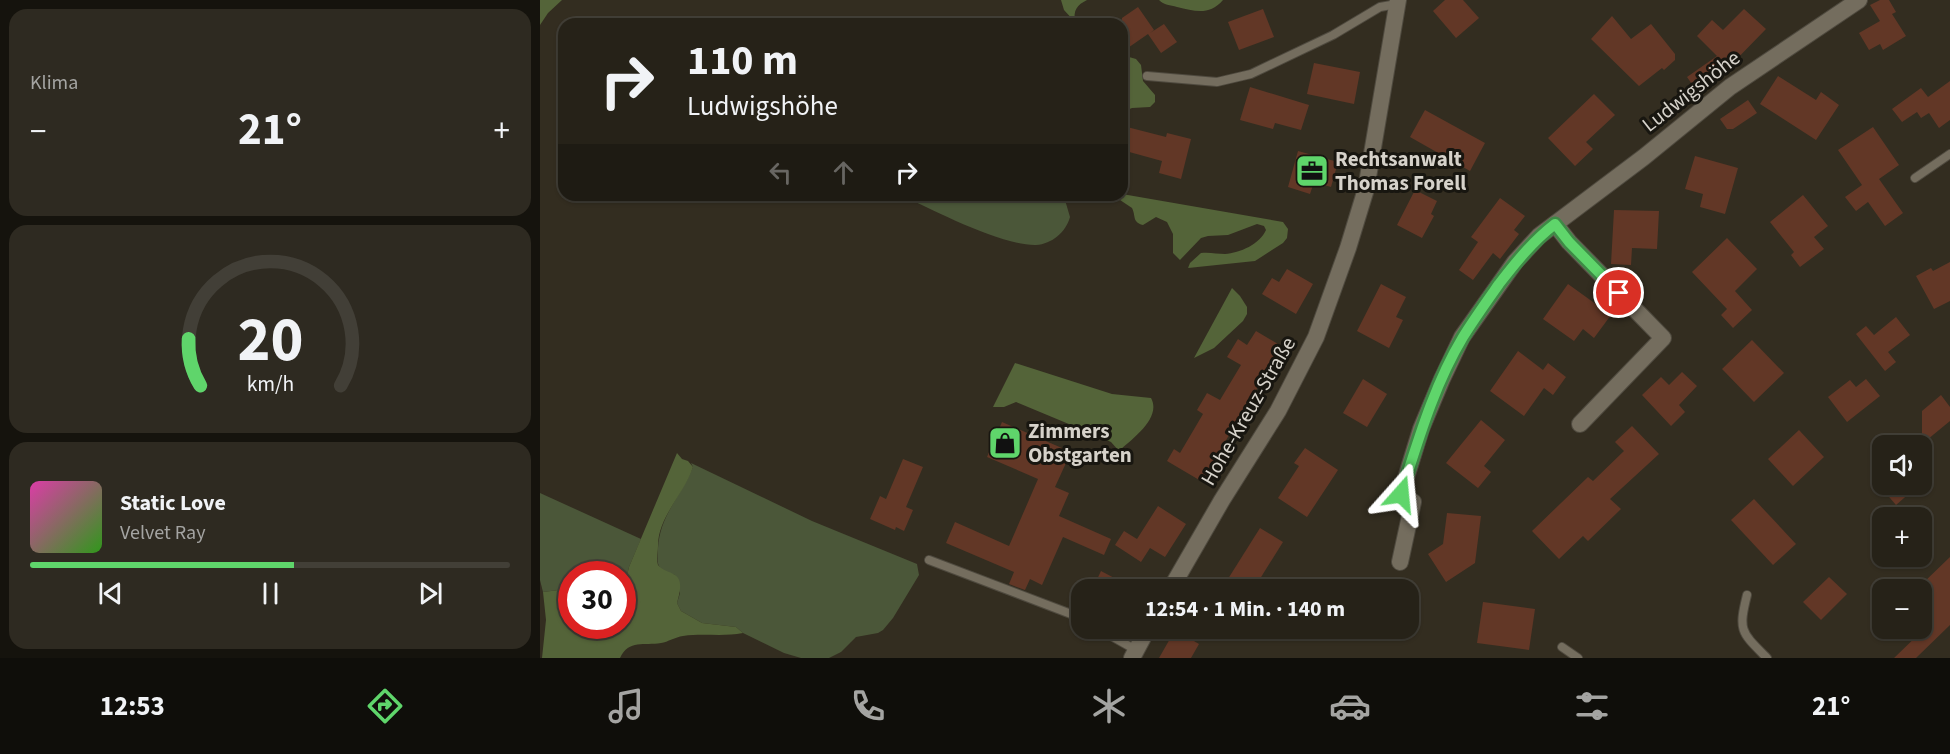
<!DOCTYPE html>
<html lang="de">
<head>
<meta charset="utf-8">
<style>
  :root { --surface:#262218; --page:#2e2a21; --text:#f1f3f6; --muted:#a4a4a2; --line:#423f37; --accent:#5fd56b }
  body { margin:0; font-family:"Source Sans 3",sans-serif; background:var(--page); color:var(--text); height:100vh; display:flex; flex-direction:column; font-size:22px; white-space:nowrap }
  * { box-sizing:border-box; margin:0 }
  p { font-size:20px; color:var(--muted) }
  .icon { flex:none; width:33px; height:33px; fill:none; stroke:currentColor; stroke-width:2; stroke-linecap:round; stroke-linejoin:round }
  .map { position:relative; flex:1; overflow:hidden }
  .side { display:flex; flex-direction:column; gap:9px; padding:9px; background:#15130d; width:540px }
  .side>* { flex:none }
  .guide { position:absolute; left:18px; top:18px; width:570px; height:183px; border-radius:18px; box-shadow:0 2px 4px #0004,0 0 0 2px var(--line); background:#262218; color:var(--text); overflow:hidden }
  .controls { position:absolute; left:1332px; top:435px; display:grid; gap:12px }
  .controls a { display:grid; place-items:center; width:60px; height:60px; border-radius:12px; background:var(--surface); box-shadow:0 2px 4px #0004,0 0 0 2px var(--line); font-size:30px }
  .speed { position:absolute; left:18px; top:561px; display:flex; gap:12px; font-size:30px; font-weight:700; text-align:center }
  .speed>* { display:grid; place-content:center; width:78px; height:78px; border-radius:50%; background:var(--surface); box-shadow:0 2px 4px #0004,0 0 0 2px var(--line); line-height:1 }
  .speed .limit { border:9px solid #d22; background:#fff; color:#111 }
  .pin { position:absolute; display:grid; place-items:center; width:51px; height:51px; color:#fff; margin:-26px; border:3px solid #fff; border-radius:50%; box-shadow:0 2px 6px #0007 }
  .me { position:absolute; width:66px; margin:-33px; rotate:18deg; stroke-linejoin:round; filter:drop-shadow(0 0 4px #0008) }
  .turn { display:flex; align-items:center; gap:21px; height:126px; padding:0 30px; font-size:27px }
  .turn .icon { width:78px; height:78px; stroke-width:2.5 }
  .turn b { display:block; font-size:42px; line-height:51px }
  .lanes { display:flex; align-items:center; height:57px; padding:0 30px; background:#0003; justify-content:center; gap:30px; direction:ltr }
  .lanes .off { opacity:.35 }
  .big { font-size:45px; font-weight:700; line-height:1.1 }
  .side .card { flex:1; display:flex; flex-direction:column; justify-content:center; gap:9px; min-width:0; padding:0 21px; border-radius:18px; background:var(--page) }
  .side .dial { align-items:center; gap:0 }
  .dial svg { height:156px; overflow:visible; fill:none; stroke:var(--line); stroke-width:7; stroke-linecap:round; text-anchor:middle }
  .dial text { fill:var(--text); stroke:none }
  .song { display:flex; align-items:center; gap:18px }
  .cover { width:72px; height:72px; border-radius:9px; background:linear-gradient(135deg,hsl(320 70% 55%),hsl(110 70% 35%)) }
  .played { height:6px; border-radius:3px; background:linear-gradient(90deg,var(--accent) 55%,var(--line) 55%) }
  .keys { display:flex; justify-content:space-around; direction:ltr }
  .heat { display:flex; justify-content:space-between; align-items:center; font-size:33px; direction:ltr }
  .trip { position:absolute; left:531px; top:579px; width:348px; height:60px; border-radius:18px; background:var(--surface); box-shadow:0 2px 4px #0004,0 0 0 2px var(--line); font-weight:700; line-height:60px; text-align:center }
  .tab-bar { display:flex; height:96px; justify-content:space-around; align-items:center; background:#0f0e0a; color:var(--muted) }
  .tab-bar .icon { width:42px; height:42px }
  .tab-bar .on { color:var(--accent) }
  .tab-bar b { font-size:27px; color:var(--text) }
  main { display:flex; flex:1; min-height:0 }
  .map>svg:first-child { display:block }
</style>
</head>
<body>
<main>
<section class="side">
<div class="card"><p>Klima</p>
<div class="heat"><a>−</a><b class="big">21°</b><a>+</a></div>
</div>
<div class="card dial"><svg viewBox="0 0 100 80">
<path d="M14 69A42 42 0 1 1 86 69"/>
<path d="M14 69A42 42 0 0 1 8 45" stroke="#5fd56b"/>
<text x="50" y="56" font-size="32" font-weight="700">20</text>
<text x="50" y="72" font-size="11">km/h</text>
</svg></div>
<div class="card">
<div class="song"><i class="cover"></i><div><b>Static Love</b><p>Velvet Ray</p></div></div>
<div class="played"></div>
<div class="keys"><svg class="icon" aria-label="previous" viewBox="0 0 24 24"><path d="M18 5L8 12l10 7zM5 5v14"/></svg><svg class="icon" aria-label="pause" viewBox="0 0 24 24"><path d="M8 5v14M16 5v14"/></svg><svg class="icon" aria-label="next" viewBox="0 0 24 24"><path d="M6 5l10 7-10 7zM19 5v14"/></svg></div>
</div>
</section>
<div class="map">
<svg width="1410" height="658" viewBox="0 0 1410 658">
  <rect width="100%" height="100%" fill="#332d20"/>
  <g fill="#4b5739">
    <path d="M361,195H520L525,200L530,217C526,232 512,244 496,245C462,246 393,210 361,195Z"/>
    <path d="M151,463L272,521L377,564L379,575L353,618L343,630L338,633L316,637L301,652L289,658H261L244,653L203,633L196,627L162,623L141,611L137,603L140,593L135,575C116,570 117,565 118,548C120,515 140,498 153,467Z"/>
    <polygon points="0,493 101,539 89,567 83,592 82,574 32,574 31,595 19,590 3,592 0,580"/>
  </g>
  <g fill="#546439">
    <polygon points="0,0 22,0 8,13 0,25"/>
    <path d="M521,0H547C537,5 533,10 535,22L524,10Z"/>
    <path d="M619,0H683C669,16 655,11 637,7C630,5 624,5 619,0Z"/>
    <polygon points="582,55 596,59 601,65 603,81 615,95 615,102 610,107 592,108 582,112"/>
    <path d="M582,194L743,222L748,229L747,238L743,243L715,261L648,268L650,263L661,253C670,252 677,254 685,254C700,253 720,244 726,230L724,226L717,224L688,235L668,236L661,238L640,260L633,253V234L627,222L616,217L603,225C592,222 596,216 592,208L580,200L579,195Z"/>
    <polygon points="692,288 700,296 707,307 707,314 703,321 674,348 654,358"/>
    <path d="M475,363L572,394L611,398C622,418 592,439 579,451L571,442L560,437L476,402L464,407H453Z"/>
    <path d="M137,453L142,459L148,461L153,467C144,495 118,516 118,546C118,553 116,558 118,565C123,571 129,571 135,575C144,581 139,595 137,603L141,611L162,623L196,627L203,633C183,637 163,633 143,636C135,637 128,642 121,643C104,646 89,639 80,658H2L6,620L3,592L19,590L31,595L32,626H82L83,592L89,567Z"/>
  </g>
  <g fill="#623726">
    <polygon points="905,0 923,0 939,18 916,38 893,11"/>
    <polygon points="1340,0 1349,0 1356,12 1352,14 1366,36 1343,50 1340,44 1329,50 1319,33 1340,21 1330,5"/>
    <polygon points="598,7 614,30 610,33 624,24 637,42 621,53 608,34 582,52 582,18"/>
    <polygon points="723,9 734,37 699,50 688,22"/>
    <polygon points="1204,9 1226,29 1189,67 1156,90 1147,77 1177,56 1157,36 1172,20 1183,30"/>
    <polygon points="1072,16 1091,39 1111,24 1135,54 1135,60 1124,70 1122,68 1099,86 1051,39"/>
    <polygon points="774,63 820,72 814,104 767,94"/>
    <polygon points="1238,76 1276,100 1281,92 1299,105 1276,140 1220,104"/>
    <polygon points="1410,81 1410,120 1399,128 1389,113 1381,118 1377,112 1362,122 1352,109 1381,88 1388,97"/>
    <polygon points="710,87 769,105 761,130 735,123 733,129 700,120"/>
    <polygon points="1054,94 1075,115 1046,142 1053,149 1035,166 1008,138"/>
    <polygon points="1208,100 1217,113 1193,129 1187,129 1180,119"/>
    <polygon points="885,110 945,143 930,171 870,137"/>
    <polygon points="587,127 626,137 627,133 651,139 641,179 619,173 622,161 582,150"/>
    <polygon points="1333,127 1359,165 1339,179 1363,213 1345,226 1328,202 1316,211 1305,197 1322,185 1298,150"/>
    <polygon points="758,151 798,162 791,187 774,182 770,194 748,187"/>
    <polygon points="1155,156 1198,168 1185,214 1160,207 1163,194 1145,189"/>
    <polygon points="875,190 897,201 891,214 894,216 882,238 857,225"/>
    <polygon points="1263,195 1288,226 1274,237 1284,249 1260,267 1251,255 1254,252 1230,222"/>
    <polygon points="960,198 985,216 974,230 979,234 960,259 953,253 933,280 919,270 938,242 931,237"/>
    <polygon points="1074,210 1119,211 1117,249 1092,248 1091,265 1071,264"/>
    <polygon points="1187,238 1217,269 1195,291 1212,310 1193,328 1181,315 1187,309 1152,272"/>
    <polygon points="1410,262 1410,301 1394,309 1376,276 1391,268 1393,271"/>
    <polygon points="747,269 773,284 756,314 722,294 732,278 739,282"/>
    <polygon points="841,284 866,297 856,317 863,320 849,348 817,331"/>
    <polygon points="1028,284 1071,315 1054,338 1043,329 1034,341 1003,319"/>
    <polygon points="1356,317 1370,335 1348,352 1356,362 1345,371 1316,334 1326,326 1334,335"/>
    <polygon points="716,331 743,347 713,395 717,397 696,433 692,430 671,466 675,469 666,484 627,461 634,449 640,453 663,414 657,410 667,393 680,400 701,365 687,357 698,339 707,345"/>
    <polygon points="1212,340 1244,373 1214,402 1182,369"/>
    <polygon points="978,351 1003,370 1008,363 1026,377 1013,395 1004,388 984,416 950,391"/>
    <polygon points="1142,372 1157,386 1139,405 1145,412 1131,426 1102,395 1121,377 1129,385"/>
    <polygon points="823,379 847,394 827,427 803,413"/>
    <polygon points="1326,379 1340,396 1307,422 1288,397 1310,380 1316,387"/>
    <polygon points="1401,395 1410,407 1410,421 1382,444 1382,411"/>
    <polygon points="941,420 965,440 944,466 951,472 938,488 906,463"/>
    <polygon points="462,422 531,452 515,487 529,493 519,516 571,539 564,555 523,537 502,585 490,579 485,590 469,584 474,572 406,543 415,522 469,546 498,479 447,457"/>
    <polygon points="1092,426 1119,454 1070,499 1081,509 1048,541 1043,536 1019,559 992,531 1048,477 1053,481 1084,451 1075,442"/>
    <polygon points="1259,430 1284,457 1253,486 1228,459"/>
    <polygon points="765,448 798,470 767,517 738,498 759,466 754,463"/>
    <polygon points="363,459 383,467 366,507 373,510 364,531 356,527 355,530 330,519 340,496 346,499"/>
    <polygon points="1338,484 1380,484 1356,505"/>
    <polygon points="1214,499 1256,544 1233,565 1191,520"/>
    <polygon points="618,506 646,524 625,557 610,548 601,562 575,545 584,531 597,539"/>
    <polygon points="907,513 941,516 935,563 906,582 888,554 903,544"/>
    <polygon points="720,528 743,542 713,590 681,590"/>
    <polygon points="1410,557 1410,625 1376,658 1354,658 1382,631 1382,584"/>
    <polygon points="561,571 597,590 552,590"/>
    <polygon points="1289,577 1307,594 1281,620 1263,602"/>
    <polygon points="943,602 995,609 989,650 937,643"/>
    <polygon points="635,630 659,644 651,658 619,658"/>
  </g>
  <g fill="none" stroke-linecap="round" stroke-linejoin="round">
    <g stroke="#4f4a3f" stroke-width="10">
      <g id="service">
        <polyline points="607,76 677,82 711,74 793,35 840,7 857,4"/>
        <polyline points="1375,178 1410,154"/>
        <polyline points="389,560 531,614 542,620"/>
        <path d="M1207,595C1198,631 1201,632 1227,658"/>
        <polyline points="557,628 596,650"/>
        <polyline points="1022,647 1038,658"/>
      </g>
    </g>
    <g stroke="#4f4a3f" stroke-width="18">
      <g id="minor">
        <polyline points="1015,224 1029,242 1123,338 1040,424"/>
        <polyline points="860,562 873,502 861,494 881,429 902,379 922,337 975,262 999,236 1104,157 1190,87 1319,0"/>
        <polyline points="630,590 682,500 738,411 776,337 808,248 826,189 858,0"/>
        <polyline points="592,658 608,628"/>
      </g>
    </g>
    <use href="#service" stroke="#746d5e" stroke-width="8"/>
    <use href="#minor" stroke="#746d5e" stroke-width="16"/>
  </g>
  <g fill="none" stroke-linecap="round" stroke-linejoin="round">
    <g stroke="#3e8a46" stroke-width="15">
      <path id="route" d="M861,494C878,441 894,385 923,337C934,319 947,301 959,284C976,262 993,241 1015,224L1029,242L1079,293"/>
    </g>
    <use href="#route" stroke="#5fd56b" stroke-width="10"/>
  </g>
  <defs>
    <g id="office-square" transform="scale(1.725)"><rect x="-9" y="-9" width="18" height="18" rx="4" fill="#5fd56b" stroke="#181610"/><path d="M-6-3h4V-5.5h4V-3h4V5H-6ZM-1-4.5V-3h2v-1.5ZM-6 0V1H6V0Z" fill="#111"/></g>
    <g id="shop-square" transform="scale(1.725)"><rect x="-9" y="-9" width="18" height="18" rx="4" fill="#5fd56b" stroke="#181610"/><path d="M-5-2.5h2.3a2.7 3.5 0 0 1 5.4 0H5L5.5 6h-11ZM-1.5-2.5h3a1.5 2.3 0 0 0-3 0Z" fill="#111"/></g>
  </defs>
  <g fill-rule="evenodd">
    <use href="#office-square" x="772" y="171"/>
    <use href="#shop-square" x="465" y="443"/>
  </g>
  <g text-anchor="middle" stroke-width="6" stroke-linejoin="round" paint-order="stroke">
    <g font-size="21" fill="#d6d2ca" stroke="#181610">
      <text transform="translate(1151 91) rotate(-38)" y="7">Ludwigshöhe</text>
      <text transform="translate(708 411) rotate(-60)" y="7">Hohe-Kreuz-Straße</text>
    </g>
    <g font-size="21" font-weight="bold" fill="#d6d2ca" stroke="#181610" text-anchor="start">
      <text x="795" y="166">Rechtsanwalt<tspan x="795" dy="24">Thomas Forell</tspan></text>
      <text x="488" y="438">Zimmers<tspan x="488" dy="24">Obstgarten</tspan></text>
    </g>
  </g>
</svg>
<div class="controls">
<a><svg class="icon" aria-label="sound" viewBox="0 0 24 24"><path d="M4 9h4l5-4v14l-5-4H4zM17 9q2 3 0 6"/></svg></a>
<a>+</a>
<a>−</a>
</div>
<div class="speed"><div class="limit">30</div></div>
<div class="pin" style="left:1079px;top:293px;background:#d93025"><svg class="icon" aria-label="arrive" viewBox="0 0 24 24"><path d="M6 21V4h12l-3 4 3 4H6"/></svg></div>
<svg class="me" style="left:861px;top:494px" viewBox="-20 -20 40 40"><path d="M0-17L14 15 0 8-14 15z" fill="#5fd56b" stroke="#fff" stroke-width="4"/></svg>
<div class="trip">12:54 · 1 Min. · 140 m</div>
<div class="guide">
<div class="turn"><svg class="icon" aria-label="right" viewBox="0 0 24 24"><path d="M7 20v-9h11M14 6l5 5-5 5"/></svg><div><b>110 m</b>Ludwigshöhe</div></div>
<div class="lanes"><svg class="icon off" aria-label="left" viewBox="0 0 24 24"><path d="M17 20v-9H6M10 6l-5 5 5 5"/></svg><svg class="icon off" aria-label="ahead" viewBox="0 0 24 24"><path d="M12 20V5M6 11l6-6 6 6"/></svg><svg class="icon" aria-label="right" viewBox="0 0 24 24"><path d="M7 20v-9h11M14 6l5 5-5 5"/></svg></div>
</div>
</div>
</main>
<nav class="tab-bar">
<b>12:53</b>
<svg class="icon on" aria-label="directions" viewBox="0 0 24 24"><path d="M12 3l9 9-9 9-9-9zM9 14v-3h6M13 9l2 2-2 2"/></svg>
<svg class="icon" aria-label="music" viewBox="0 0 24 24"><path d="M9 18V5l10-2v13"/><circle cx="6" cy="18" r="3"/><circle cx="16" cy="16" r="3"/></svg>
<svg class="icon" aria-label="phone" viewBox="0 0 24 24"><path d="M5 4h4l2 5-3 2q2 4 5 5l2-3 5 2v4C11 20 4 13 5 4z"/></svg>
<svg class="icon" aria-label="climate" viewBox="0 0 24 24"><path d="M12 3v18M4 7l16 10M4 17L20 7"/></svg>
<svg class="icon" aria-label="car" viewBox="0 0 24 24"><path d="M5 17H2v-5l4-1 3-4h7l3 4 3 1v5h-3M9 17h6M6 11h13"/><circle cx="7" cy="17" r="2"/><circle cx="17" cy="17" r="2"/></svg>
<svg class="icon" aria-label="filters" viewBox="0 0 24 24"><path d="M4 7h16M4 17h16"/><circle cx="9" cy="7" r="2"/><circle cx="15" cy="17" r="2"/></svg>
<b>21°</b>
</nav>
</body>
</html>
